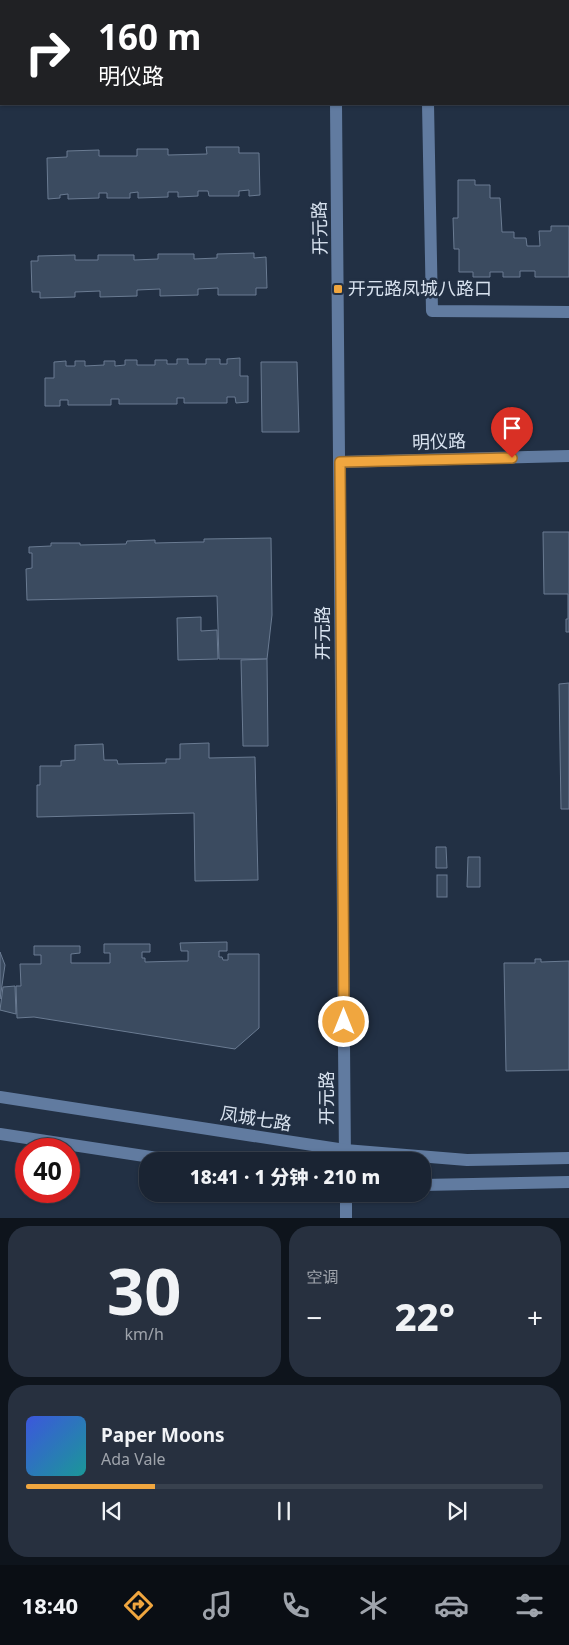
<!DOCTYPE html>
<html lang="zh">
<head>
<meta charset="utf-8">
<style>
  :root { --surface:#1a2433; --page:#27303f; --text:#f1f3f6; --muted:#9fa4ac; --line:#38414e; --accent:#f0a63f }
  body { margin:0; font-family:"Noto Sans","Noto Sans SC",sans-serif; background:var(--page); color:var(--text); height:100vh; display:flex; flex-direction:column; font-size:19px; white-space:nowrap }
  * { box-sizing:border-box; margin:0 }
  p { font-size:16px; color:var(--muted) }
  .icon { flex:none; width:28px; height:28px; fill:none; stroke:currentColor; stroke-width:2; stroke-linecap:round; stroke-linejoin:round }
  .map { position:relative; height:1218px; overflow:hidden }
  .drawer { display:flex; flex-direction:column; gap:8px; padding:8px; background:#0e141c; flex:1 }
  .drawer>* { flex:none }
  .banner { position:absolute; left:0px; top:0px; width:570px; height:105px; box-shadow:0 1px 4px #0004,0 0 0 1px var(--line); background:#202124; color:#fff; overflow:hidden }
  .speed { position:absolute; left:15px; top:1138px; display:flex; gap:10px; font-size:25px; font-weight:700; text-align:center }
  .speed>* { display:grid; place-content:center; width:65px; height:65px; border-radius:50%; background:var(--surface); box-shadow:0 1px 4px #0004,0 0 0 1px var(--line); line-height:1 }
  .speed .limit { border:8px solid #d22; background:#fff; color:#111 }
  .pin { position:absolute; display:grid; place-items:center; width:42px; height:42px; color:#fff; margin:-51px -21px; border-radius:50% 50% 50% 0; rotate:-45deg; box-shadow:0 0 5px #0007 }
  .pin .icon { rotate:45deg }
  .me { position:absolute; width:55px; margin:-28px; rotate:0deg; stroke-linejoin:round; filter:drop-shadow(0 0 4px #0008) }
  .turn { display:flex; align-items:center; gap:18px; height:105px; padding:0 15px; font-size:22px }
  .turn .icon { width:65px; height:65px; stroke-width:2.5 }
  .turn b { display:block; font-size:35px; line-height:42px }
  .big { font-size:38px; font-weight:800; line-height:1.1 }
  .drawer .card { flex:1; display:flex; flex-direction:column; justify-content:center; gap:8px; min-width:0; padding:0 18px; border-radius:20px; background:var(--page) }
  .drawer .dial { align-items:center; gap:0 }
  .dial b { font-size:65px; line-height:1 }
  .song { display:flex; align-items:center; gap:15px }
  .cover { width:60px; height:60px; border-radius:8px; background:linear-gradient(135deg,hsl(230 70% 55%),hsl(180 70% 35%)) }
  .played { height:5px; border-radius:2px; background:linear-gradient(90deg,var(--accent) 25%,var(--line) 25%) }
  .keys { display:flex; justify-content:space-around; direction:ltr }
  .heat { display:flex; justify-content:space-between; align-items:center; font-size:28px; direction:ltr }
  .drawer .tiles { flex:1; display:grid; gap:8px; grid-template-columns:1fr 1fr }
  .card:last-child { grid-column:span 2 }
  .trip { position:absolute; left:139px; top:1152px; width:292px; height:50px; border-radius:20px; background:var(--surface); box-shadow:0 1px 4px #0004,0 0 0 1px var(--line); font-weight:800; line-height:50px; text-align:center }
  .menu { display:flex; height:80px; justify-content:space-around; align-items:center; background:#0a0e14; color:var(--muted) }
  .menu .icon { width:35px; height:35px }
  .menu .on { color:var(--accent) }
  .menu b { font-size:22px; color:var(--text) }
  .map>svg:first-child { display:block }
</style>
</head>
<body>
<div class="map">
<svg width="569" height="1218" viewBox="0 0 569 1218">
  <rect width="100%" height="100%" fill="#223044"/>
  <g fill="#3b4b60" stroke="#6a7b92">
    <polygon points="455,0 569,0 569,27 569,1"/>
    <polygon points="206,147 239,147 239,153 259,153 260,195 249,196 249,190 239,191 239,196 209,196 208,191 198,191 198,196 178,197 178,192 168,192 168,197 138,198 138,192 130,193 130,198 107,198 107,193 99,193 99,198 68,199 68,194 60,195 60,198 48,199 47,158 67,157 67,151 99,150 99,156 137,156 137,149 168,149 168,155 207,154"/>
    <polygon points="458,180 475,180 475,185 490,185 490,198 500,198 502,232 514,232 514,238 526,238 527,246 540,246 539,231 551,231 551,226 569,226 569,277 535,277 535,271 520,271 520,277 503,277 503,272 490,272 490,277 473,277 473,272 459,272 459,249 454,249 453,218 458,218"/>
    <polygon points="254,253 254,258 266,257 267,288 256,288 256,295 218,295 218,288 198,289 198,295 160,296 160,289 137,290 137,296 100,297 100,291 75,292 75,297 40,298 40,292 32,292 31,261 38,261 38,256 75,255 75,260 98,260 98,255 134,255 134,260 158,259 158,254 194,254 194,259 217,258 217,254"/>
    <polygon points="240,358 240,376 248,376 248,402 236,403 235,397 227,397 227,403 184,403 184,398 177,398 177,404 119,404 119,399 111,399 111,405 68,405 68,400 60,400 60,406 45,406 45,378 54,378 54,362 66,361 66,366 75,366 75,361 85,361 85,366 104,365 104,361 115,361 115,366 125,365 125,360 137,360 137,365 155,365 155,360 167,360 167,364 177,364 177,359 188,359 188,364 206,364 206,359 220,359 220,364 227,364 227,359"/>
    <polygon points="261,362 297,362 299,432 262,432"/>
    <polygon points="543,532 569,532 569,632 566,632 566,619 568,619 568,594 544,594"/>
    <polygon points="271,538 272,615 267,659 219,659 217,596 27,600 26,569 32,568 32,553 29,553 29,547 51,546 51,543 80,543 80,545 126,544 127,541 155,540 155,543 196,542 204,542 204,539"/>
    <polygon points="201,617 201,631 217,630 218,659 178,660 177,618"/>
    <polygon points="267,659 268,746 243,746 241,660"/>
    <polygon points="569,683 569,809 561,809 559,684"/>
    <polygon points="209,743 209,758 255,757 258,880 195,881 194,813 37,817 37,785 40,785 40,766 61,766 61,761 75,760 75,745 103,744 104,760 117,760 118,764 166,763 166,759 180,759 180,744"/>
    <polygon points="436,847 446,847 447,868 436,868"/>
    <polygon points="468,857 480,857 480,887 467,887"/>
    <rect x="437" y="875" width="10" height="22"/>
    <polygon points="227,942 227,951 219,951 219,957 222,957 223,960 228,960 228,954 259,954 259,1028 235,1049 34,1017 17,1018 16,986 21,986 20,964 41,964 41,955 34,955 34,946 80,946 80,953 71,954 71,963 110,963 110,953 104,953 104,944 150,944 150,952 142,952 142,958 145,958 145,962 181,961 188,961 188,951 181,951 180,943"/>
    <polygon points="0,952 5,965 0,999"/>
    <polygon points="535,959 541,959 541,962 569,961 569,1070 506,1071 504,963 535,963"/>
    <polygon points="15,986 16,1014 0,1010 3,987"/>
  </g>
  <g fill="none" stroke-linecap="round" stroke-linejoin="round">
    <g stroke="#617ba0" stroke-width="12">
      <polyline points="334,0 334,1"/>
      <polyline points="427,0 427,1"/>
      <polyline points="336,104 345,1161"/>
      <polyline points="428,104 432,311 569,312"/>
      <polyline points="340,462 569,456"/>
      <polyline points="0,1097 345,1150 467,1160 569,1158"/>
      <polyline points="0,1134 177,1161"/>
      <polyline points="422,1185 569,1182"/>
      <polyline points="346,1194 346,1218"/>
    </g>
  </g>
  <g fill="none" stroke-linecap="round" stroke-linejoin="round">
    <g stroke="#9c6c29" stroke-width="12">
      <polyline id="route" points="344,1022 340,462 512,458"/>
    </g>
    <use href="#route" stroke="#f0a63f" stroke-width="9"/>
  </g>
  <rect fill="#f0a63f" stroke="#223044" stroke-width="2" x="333" y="284" width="10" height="10" rx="2.5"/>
  <g text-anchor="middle" stroke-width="5" stroke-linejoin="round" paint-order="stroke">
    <g font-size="18" fill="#d8e2ef" stroke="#223044">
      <text transform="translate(320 228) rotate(-91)" y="6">开元路</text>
      <text transform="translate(439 442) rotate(-2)" y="6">明仪路</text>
      <text transform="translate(323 633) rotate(-90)" y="6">开元路</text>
      <text transform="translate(327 1098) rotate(-90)" y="6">开元路</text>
      <text transform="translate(256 1119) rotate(9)" y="6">凤城七路</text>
    </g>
    <g font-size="18" fill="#d8e2ef" stroke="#223044" text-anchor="start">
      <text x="348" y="295">开元路凤城八路口</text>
    </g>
  </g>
</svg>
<div class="speed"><div class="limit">40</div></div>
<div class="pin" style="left:512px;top:458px;background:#d93025"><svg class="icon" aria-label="arrive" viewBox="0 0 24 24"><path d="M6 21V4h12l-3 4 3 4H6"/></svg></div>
<svg class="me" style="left:344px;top:1022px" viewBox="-20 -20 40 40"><circle r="17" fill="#f0a63f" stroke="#fff" stroke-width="3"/><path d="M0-11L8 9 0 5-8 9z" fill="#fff"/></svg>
<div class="trip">18:41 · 1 分钟 · 210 m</div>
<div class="banner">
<div class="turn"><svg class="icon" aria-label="right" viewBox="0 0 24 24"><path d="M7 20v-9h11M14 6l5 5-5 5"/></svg><div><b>160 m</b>明仪路</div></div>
</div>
</div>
<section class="drawer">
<div class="tiles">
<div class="card dial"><b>30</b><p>km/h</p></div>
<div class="card"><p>空调</p>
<div class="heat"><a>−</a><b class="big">22°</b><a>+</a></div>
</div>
<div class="card">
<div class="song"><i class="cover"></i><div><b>Paper Moons</b><p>Ada Vale</p></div></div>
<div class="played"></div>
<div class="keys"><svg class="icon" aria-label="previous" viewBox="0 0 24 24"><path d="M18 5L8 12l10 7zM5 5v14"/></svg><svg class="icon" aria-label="pause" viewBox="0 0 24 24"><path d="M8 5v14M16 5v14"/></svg><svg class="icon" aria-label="next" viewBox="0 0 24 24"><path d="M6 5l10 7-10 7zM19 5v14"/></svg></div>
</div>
</div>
</section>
<nav class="menu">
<b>18:40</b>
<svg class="icon on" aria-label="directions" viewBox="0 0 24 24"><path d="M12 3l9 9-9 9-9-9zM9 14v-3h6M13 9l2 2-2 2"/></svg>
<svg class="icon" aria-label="music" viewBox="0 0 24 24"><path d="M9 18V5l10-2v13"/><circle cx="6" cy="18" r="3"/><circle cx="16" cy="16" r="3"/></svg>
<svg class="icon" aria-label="phone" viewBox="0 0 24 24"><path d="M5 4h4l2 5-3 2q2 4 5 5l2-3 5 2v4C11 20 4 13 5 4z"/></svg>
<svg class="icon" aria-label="climate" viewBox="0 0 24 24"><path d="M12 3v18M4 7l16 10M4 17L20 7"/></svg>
<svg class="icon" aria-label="car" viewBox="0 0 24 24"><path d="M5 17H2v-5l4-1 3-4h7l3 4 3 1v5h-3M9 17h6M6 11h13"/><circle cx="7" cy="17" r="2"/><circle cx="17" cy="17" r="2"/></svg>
<svg class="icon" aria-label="filters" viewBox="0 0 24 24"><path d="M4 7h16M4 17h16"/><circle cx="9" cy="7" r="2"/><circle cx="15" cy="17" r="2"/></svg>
</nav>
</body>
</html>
